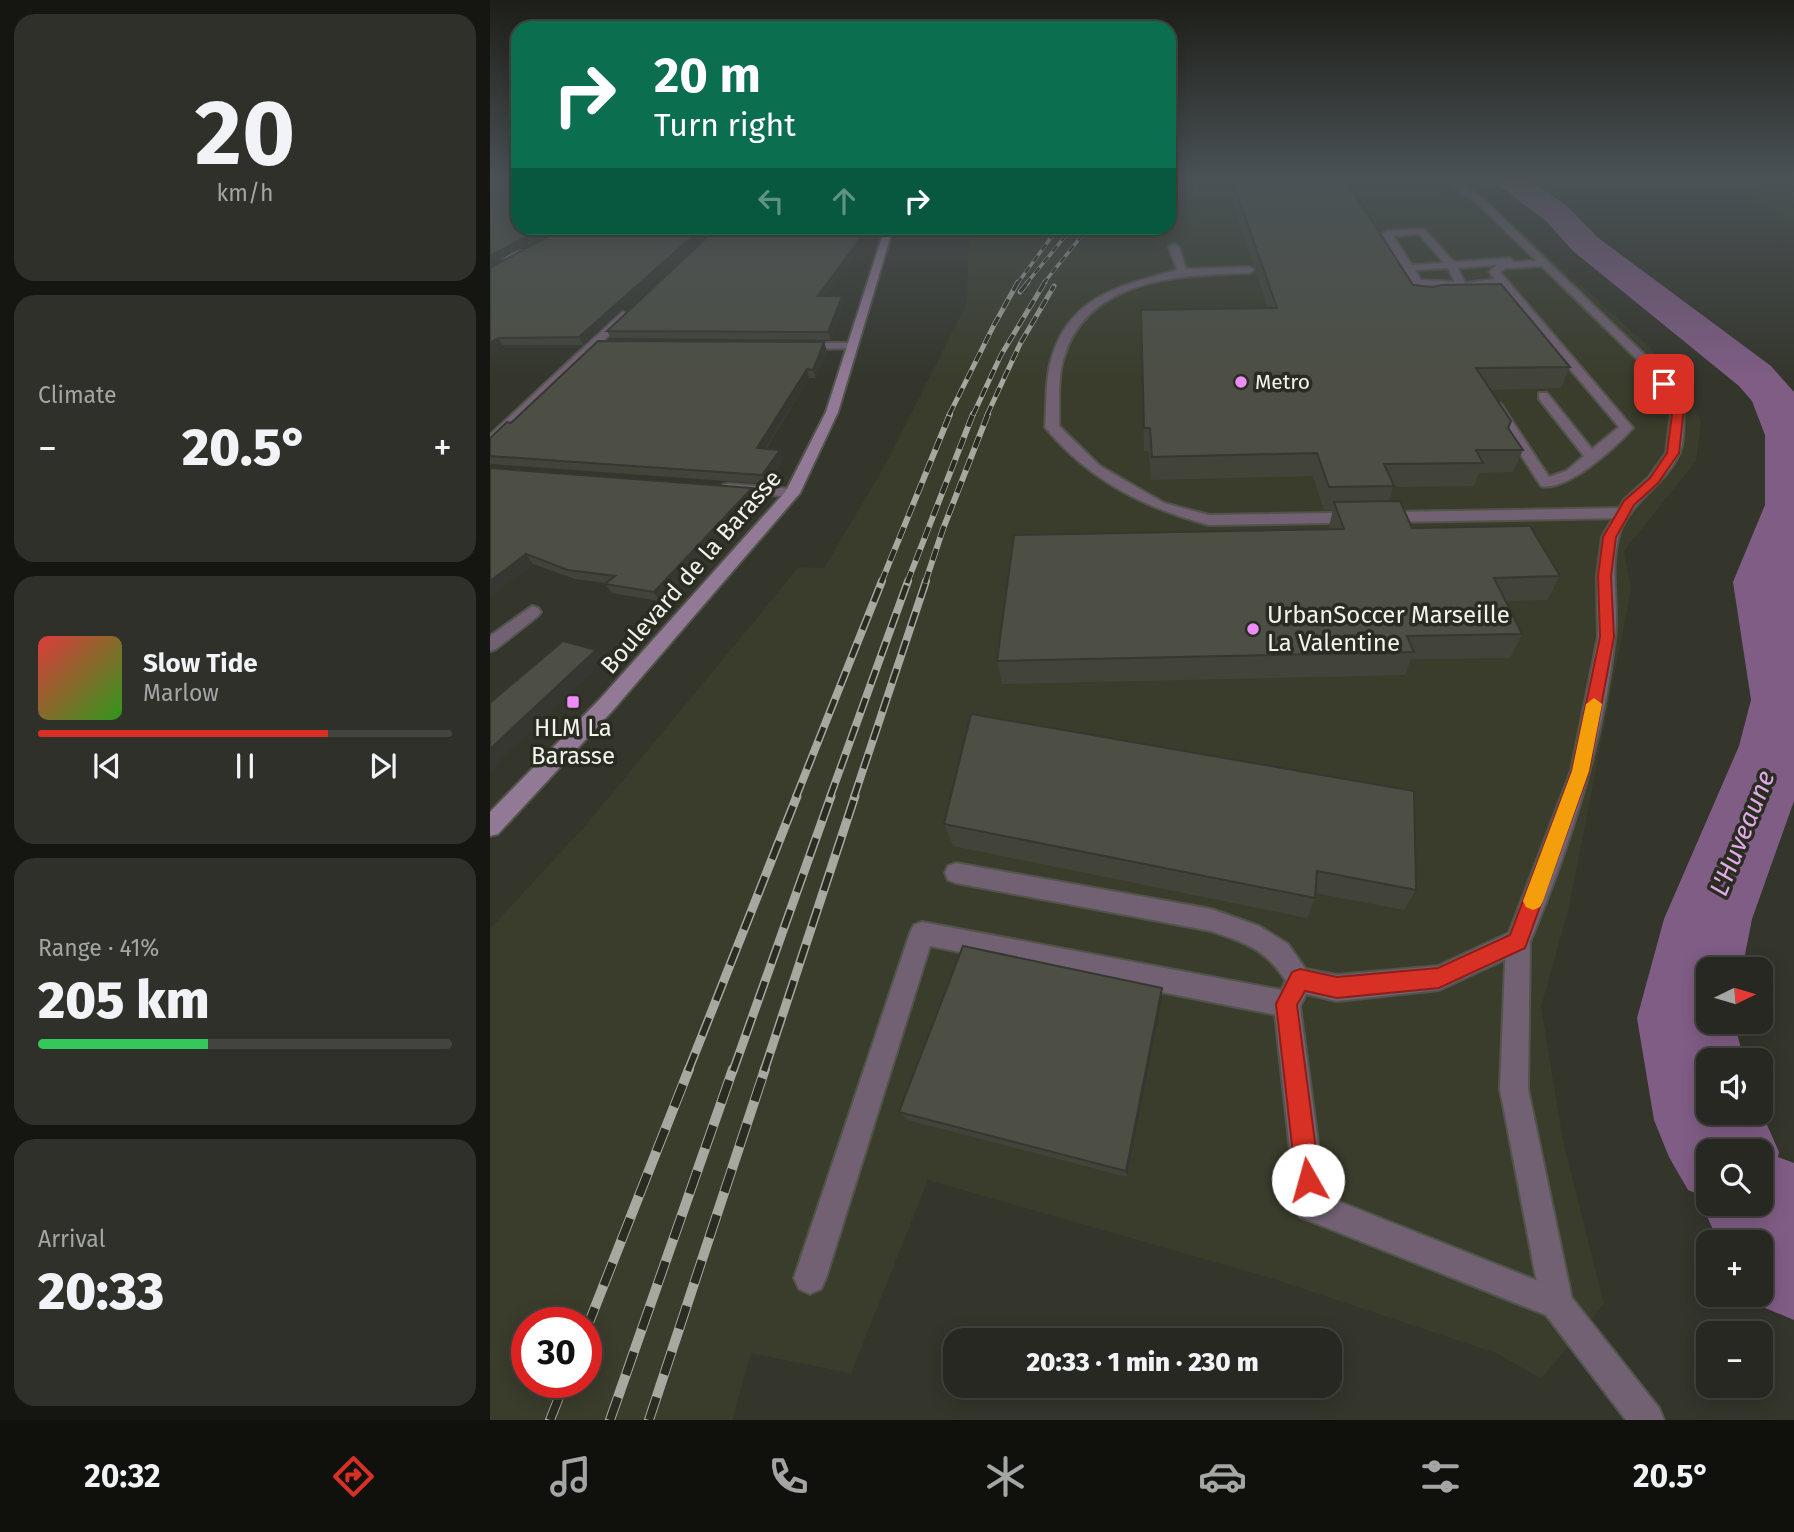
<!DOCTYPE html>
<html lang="en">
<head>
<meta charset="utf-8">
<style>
  :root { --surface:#272821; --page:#2f302a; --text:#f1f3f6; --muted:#a4a6a5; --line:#43443f; --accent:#d93025 }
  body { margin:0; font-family:"Fira Sans",sans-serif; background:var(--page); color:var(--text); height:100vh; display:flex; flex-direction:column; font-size:26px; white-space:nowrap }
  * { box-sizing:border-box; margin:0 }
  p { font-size:23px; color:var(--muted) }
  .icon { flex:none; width:38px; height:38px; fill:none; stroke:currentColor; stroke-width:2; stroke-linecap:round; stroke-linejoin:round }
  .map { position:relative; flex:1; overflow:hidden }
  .details { display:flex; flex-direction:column; gap:14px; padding:14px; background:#151612; width:490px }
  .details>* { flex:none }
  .banner { position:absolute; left:21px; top:21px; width:665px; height:214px; border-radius:21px; box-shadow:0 4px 18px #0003,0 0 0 2px var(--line); background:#0b6e4f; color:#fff; overflow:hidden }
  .needle { width:46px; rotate:85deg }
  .fabs { position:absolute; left:1206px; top:957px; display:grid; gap:14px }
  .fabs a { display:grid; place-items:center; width:77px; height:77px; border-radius:14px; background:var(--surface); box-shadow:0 4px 18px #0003,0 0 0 2px var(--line); font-size:35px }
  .speed { position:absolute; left:21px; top:1307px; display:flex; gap:14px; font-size:35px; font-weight:700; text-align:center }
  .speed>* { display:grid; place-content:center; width:91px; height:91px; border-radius:50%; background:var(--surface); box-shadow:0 4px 18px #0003,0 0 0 2px var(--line); line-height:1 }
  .speed .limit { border:10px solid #d22; background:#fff; color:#111 }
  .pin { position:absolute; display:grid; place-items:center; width:60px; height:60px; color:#fff; margin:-30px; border-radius:14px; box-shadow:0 4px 10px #0006 }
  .me { position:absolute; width:77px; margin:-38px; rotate:353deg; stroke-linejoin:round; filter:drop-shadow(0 0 5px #0008) }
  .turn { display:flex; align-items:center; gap:24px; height:147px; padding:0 28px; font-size:32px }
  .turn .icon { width:91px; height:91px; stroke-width:2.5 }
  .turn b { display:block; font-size:49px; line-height:60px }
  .lanes { display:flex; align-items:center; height:66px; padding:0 28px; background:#0003; justify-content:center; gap:35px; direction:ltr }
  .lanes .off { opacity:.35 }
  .big { font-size:52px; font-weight:800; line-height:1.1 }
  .details .card { flex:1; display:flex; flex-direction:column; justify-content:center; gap:10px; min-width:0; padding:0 24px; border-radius:21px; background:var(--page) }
  .details .dial { align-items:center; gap:0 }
  .dial b { font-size:91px; line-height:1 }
  .song { display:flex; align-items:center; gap:21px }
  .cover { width:84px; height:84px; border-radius:10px; background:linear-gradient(135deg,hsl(0 70% 55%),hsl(110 70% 35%)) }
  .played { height:7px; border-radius:4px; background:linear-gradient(90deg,var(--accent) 70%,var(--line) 70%) }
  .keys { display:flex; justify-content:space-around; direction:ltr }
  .heat { display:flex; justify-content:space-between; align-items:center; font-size:38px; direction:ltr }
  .charge { height:10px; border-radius:5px; background:linear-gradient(90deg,#34c759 41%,var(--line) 0) }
  .trip { position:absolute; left:453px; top:1328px; width:399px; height:70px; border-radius:21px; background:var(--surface); box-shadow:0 4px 18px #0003,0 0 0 2px var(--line); font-weight:800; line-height:70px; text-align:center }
  .menu { display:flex; height:112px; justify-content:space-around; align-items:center; background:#10100d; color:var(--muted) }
  .menu .icon { width:49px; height:49px }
  .menu .on { color:var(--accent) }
  .menu b { font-size:32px; color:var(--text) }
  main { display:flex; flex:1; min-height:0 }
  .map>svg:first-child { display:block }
</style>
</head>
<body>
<main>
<section class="details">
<div class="card dial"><b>20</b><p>km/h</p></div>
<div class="card"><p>Climate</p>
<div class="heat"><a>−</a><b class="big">20.5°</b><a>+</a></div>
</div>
<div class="card">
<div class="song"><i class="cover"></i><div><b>Slow Tide</b><p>Marlow</p></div></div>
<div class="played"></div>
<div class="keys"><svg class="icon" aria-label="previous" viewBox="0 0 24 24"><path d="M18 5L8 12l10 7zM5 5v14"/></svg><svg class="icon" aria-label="pause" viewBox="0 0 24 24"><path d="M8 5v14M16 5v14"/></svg><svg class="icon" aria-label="next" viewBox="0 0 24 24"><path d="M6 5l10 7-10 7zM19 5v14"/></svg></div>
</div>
<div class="card"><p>Range · 41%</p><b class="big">205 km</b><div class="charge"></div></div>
<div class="card"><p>Arrival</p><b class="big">20:33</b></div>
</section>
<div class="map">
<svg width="1304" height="1420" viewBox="0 0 1304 1420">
  <rect width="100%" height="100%" fill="#34362c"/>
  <g fill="#3a3d2c" fill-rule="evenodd">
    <path d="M679,180H970L991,195L1159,347L1196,386L1211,422L1206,461L1134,551L1141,589L1079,907L1051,1007L1073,1141L1114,1304L1051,1379L1006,1353L781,1278L438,1180L361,1373L261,1353L242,1420H0V929L96,825L309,567L334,568L394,467L477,303L479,229L679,228ZM37,1323H96V1382H37Z"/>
    <polygon points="1279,180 1304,180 1304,223 1267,202 1263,194"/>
  </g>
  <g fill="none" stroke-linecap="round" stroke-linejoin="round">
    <path fill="#805d85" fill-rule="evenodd" d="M1004,180H1039L1077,206L1107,237L1281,366L1304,392V801L1262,919L1252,970H1218V1022H1244L1254,1060H1218V1113H1270V1109L1289,1152L1288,1157L1304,1163V1320L1263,1303L1259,1295H1270V1242H1228L1212,1204L1215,1197L1198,1190L1179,1157L1164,1120L1147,1018L1174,919L1249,746L1261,700L1243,582L1275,505V435L1262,401L1249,386L1083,251L1055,220L1009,186ZM1218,1152H1270V1204H1218Z"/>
    <g stroke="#52544b" stroke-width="4">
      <g id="service">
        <path d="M934,229L964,262L1020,258L1024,262L1054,260L1059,263L1054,266L1016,268L1010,272L1143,428C1126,447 1077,492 1051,486L1000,407L1001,404H1011L1059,477L1076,471L1094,456L1049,399V393H1057L1102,449L1129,427L1009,285L972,289L935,287L945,303L936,305L892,234L897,231ZM929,234L954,263L922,265L903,236ZM1007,265L999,272L1005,279L975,283L968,268ZM958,268L965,282L931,280L925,270Z"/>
        <path d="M684,244L689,247L696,269L759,267L764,270L759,273C690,275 598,278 574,357C567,377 570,404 569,426L610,466L674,503L719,515L1133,508L1141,513L1133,518L719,525C655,508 598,480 555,427C557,405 555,378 562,357C581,295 631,286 687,270L679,247Z"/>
        <path d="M466,863L721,909L769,926L798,944L823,980L819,989L810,992C795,986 792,971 780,961C765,945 741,938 721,931L466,883L458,880L455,873L458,866Z"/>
        <polygon points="432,922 797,991 806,995 810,1004 806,1013 797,1017 440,946 336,1278 331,1289 320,1294 309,1289 304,1278 420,933 424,925"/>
        <polygon points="1028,929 1037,933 1040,941 1038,1089 1083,1304 1078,1315 1067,1320 1056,1315 1051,1304 1010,1089 1016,941 1019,933"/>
      </g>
    </g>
    <g stroke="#52544b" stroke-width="4">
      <g id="minor">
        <path d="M956,180H966L993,199L1158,358L1194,407C1193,421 1195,442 1189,454C1174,487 1136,503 1128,539C1120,573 1129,606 1125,639C1113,744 1078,853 1037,949L949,990L847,1001L816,994L810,1006L835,1196L1078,1293L1169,1408L1174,1420H1136L1056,1315L810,1217L806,1206L784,1004L801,971L810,968L847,975L948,966L1019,933L1081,771L1108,637L1107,576L1112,537L1134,500L1159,477L1176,453L1182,407L1150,362L987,203Z"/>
        <polygon points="0,252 36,251 41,254 36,257 0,258"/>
        <polygon points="132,312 141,314 5,445 0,446 0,435"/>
        <polygon points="363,343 367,344 367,348 311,349 305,346 311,343"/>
        <polygon points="238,484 303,489 310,493 303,497 233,491 231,488 233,485"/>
        <polygon points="42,606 48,608 51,612 48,616 6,649 0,651 0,636"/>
      </g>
    </g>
    <g stroke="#52544b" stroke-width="4">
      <polygon id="secondary" points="395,228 403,228 348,412 310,493 124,709 8,834 0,836 0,812 110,699 296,491 336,412"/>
    </g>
    <use href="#service" fill="#716173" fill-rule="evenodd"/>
    <use href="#minor" fill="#716173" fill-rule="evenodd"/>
    <use href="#secondary" fill="#927996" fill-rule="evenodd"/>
    <g stroke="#a7a8a0" stroke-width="3.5">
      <g id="rail-far5">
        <polyline points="527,284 568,228"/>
        <polyline points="536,284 582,228"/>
        <polyline points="553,284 598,228"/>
      </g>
    </g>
    <g stroke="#a7a8a0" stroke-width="5">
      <g id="rail-far4">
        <polyline points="530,292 538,282"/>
        <polyline points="459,415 504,325 528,282"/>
        <polyline points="483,415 511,355 555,282"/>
        <polyline points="497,415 530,344 564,286"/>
      </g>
    </g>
    <g stroke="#a7a8a0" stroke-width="6">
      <g id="rail-far3">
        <polyline points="391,583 460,414"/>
        <polyline points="417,583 483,414"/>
        <polyline points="435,583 453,529 498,414"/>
      </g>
    </g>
    <g stroke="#a7a8a0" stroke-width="8">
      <g id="rail-far2">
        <polyline points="306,797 392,581"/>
        <polyline points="340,797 418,581"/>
        <polyline points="364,797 436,581"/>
      </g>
    </g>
    <g stroke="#a7a8a0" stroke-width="9">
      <g id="rail-far1">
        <polyline points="198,1071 307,796"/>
        <polyline points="243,1071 341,796"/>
        <polyline points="274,1071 365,796"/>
      </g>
    </g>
    <g stroke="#a7a8a0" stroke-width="10">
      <g id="rail">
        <polyline points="96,1330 199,1069"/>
        <polyline points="60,1420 75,1382"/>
        <polyline points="120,1420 243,1069"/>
        <polyline points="159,1420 275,1069"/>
      </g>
    </g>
    <use href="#rail-far5" stroke="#2a2c22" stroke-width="2.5" stroke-dasharray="7" stroke-linecap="butt"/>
    <use href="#rail-far4" stroke="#2a2c22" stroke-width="3.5" stroke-dasharray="10" stroke-linecap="butt"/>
    <use href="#rail-far3" stroke="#2a2c22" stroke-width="4.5" stroke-dasharray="12" stroke-linecap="butt"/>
    <use href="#rail-far2" stroke="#2a2c22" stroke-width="5" stroke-dasharray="15" stroke-linecap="butt"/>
    <use href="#rail-far1" stroke="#2a2c22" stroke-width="6" stroke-dasharray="19" stroke-linecap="butt"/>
    <use href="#rail" stroke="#2a2c22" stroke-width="8" stroke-dasharray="24" stroke-linecap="butt"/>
  </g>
  <g fill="#42443a">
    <polygon points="679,180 951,180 947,197 867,198 923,285 1080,367 1071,388 1000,390 1019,428 1033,450 1023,472 989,473 984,486 903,487 899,501 922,528 1070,576 1057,600 1015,601 1032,634 1020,658 921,659 915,675 512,684 507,661 840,529 839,526 843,510 834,510 823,476 661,480 659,451 654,451 651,310 778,308 741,199 679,200"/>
    <polygon points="74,228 94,345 13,345 0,355 0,268"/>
    <polygon points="227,228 383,228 381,232 336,296 354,303 341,340 121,338 117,331"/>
    <polygon points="334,342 337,351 326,378 319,378 276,449 294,459 276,484 0,464 0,438 21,423"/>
    <polygon points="0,468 262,488 266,497 170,601 122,593 115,584 116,583 85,579 43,564 0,596"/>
    <polygon points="481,714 926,890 914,910 825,893 825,898 817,918 463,846 454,824"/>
    <polygon points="672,988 672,1000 637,1177 418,1120 409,1112"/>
  </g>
  <g fill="#363730">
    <polygon points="53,228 69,228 0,265 0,256"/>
    <polygon points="212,228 222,228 94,345 89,337"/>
    <polygon points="378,228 383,228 381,232 331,303 328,296"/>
    <polygon points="352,296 354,303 341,340 338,332"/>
    <polygon points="8,338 13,345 0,355 0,343"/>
    <polygon points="334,342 337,351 326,378 323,370"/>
    <polygon points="317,369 319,378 270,457 267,448"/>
    <polygon points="290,450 294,459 276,484 272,475"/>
    <polygon points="262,488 266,497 170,601 164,592"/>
    <polygon points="36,554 43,564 0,596 0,581"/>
    <polygon points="106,650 114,661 10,760 12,762 0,772 0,749"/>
    <polygon points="672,988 672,1000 637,1177 636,1171"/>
  </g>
  <g fill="#4d4f44" stroke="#363730" stroke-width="2">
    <polygon points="0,180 28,180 28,228 53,228 0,256"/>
    <polygon points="679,180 896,180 856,181 923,285 942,287 952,285 1011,284 1080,367 986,368 1021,421 1018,428 1033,450 986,450 993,463 894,464 904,486 839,487 827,453 662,457 660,428 654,428 651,310 787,308 743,182 679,182"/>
    <polygon points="74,228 212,228 89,337 8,338 0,343 0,268"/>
    <polygon points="227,228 378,228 328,296 352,296 338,332 117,331"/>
    <polygon points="108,341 334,342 323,370 317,369 267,448 290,450 272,475 0,456 0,438 17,422 21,423"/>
    <polygon points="0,468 262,488 164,592 115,584 125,576 78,570 36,554 0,581"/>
    <polygon points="910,501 922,528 1040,526 1070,576 1004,578 1032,634 917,636 924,652 507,661 524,535 854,529 844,502"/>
    <polygon points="73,641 106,650 0,749 0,703"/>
    <polygon points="481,714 924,791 926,890 827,871 825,898 454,824"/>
    <polygon points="473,946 672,988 636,1171 409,1112"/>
  </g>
  <linearGradient id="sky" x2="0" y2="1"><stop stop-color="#1d1e18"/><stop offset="0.47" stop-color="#4a5256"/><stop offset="1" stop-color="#4a5256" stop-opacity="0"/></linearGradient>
  <rect width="1304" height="379" fill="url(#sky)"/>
  <polygon fill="#d93025" stroke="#8d1f18" stroke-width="2" points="1174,381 1177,382 1194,407 1189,453 1168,483 1144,505 1126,537 1121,576 1124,637 1099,771 1035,948 949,988 847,998 815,991 807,1005 830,1180 827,1189 818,1192 809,1189 806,1180 786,1004 802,972 810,969 847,977 948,968 1020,935 1082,771 1110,637 1108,576 1113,537 1134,501 1160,478 1177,453 1183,407 1169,384"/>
  <polygon fill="#f59e0b" points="1104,698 1112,704 1099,771 1053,901 1050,907 1043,910 1036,907 1033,901 1082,771 1096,704"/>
  <g fill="#ed8cfa" stroke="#2a2c22" stroke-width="2.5">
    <circle cx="751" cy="382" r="7"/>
    <circle cx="763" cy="629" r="7"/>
    <rect x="76" y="695" width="14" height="14" rx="3.5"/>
  </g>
  <g text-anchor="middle" stroke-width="7" stroke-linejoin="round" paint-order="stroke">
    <g font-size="21" fill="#f2f3ec" stroke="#2a2c22" text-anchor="start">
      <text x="765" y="389">Metro</text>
    </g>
    <g font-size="24" fill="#f2f3ec" stroke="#2a2c22">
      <text transform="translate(201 572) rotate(-49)" y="8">Boulevard de la Barasse</text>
    </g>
    <g font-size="24" fill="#f2f3ec" stroke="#2a2c22" text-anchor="start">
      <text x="777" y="623">UrbanSoccer Marseille<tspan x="777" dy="28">La Valentine</tspan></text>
      <text x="83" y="736" text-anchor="middle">HLM La<tspan x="83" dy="28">Barasse</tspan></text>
    </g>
    <g font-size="26" font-style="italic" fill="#e1aae8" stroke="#2a2c22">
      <text transform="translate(1252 833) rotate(-68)" y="9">L'Huveaune</text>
    </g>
  </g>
</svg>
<div class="fabs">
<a><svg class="needle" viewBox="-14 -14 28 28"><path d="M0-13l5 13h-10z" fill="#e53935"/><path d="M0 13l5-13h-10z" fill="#a4a6a5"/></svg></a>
<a><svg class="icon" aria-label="sound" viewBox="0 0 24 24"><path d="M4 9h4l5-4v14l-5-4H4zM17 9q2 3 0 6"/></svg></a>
<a><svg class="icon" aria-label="search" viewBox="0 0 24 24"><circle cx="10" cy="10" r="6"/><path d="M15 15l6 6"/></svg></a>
<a>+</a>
<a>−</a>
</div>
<div class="speed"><div class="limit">30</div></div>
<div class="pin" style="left:1174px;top:384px;background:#d93025"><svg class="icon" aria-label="arrive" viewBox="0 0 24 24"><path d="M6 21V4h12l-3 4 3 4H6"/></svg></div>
<svg class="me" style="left:818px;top:1180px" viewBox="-20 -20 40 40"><circle r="19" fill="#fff"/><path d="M0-13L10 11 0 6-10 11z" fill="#d93025"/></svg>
<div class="trip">20:33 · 1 min · 230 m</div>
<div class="banner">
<div class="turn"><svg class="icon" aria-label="right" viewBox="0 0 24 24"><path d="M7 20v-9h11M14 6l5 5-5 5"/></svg><div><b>20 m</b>Turn right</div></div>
<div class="lanes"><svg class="icon off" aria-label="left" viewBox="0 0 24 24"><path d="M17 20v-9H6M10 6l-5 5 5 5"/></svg><svg class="icon off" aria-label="ahead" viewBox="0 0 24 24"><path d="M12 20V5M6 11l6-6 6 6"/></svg><svg class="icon" aria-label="right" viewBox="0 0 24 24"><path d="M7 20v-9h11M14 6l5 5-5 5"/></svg></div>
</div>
</div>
</main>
<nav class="menu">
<b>20:32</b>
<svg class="icon on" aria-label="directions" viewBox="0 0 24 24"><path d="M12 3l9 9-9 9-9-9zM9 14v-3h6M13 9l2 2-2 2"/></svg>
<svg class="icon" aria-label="music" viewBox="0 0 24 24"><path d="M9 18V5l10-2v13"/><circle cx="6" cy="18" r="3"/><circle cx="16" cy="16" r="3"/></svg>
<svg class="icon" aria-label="phone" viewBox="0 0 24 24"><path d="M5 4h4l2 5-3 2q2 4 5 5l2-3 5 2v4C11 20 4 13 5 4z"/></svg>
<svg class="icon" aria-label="climate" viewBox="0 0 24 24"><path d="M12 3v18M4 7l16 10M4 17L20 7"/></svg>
<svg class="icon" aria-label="car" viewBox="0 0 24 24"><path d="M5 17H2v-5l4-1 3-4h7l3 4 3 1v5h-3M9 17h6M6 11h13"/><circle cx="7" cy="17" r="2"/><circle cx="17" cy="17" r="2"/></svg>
<svg class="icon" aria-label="filters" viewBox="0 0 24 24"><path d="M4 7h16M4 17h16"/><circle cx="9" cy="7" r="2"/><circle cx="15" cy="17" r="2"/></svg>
<b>20.5°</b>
</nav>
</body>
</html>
